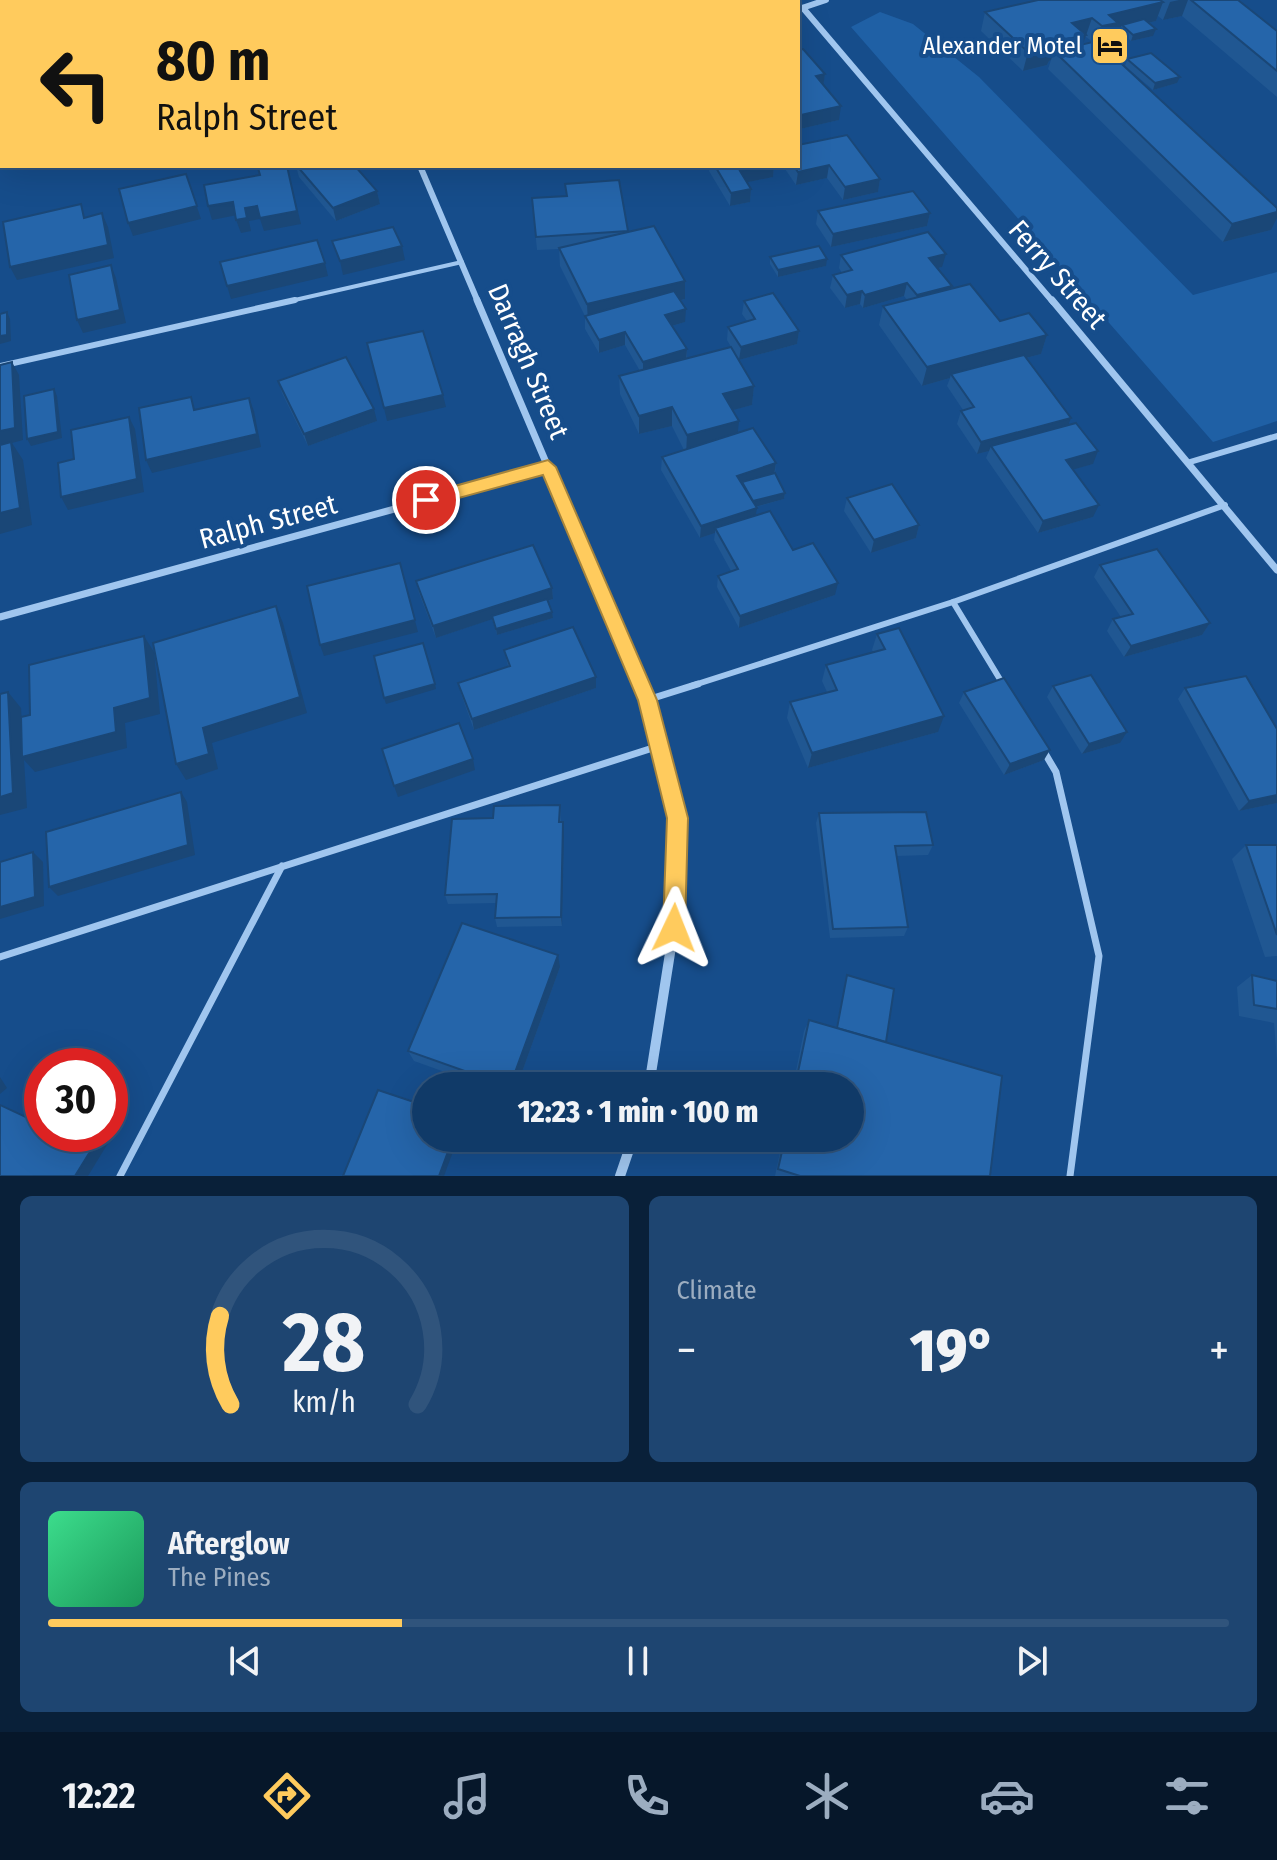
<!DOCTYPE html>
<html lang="en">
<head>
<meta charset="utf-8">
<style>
  :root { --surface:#103a68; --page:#1e4571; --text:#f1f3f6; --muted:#9cadc0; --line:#30547c; --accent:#ffcb5d }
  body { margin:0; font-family:"Fira Sans Condensed",sans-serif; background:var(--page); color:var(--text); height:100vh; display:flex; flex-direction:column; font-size:30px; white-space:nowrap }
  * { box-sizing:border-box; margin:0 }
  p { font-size:26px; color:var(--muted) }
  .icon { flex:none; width:44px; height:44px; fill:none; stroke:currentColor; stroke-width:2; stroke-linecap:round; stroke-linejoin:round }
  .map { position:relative; height:1176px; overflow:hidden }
  .details { display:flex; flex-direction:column; gap:20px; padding:20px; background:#092039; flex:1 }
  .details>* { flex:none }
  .top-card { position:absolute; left:0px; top:0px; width:800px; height:168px; box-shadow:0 8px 32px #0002,0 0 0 2px var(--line); background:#ffcb5d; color:#111; overflow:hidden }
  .speed { position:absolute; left:24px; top:1048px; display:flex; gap:16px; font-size:40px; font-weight:700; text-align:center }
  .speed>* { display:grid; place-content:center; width:104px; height:104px; border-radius:50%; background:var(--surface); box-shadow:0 8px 32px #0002,0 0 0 2px var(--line); line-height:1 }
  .speed .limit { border:12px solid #d22; background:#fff; color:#111 }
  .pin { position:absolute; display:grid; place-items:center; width:68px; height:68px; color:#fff; margin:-34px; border:4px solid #fff; border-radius:50%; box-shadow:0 2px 8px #0007 }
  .me { position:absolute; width:88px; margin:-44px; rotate:2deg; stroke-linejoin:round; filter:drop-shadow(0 0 6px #0008) }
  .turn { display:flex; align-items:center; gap:28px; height:168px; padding:0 24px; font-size:36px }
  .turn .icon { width:104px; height:104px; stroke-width:2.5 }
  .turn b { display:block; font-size:56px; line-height:68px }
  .big { font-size:60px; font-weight:800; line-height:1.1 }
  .details .widget { flex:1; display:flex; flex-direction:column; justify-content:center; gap:12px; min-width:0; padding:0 28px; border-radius:12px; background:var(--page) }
  .details .dial { align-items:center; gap:0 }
  .dial svg { height:208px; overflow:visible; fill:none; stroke:var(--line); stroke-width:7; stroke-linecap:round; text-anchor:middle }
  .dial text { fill:var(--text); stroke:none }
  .song { display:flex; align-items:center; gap:24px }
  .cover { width:96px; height:96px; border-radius:12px; background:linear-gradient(135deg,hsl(150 70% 55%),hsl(150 70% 35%)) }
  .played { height:8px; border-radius:4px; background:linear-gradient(90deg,var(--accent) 30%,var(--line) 30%) }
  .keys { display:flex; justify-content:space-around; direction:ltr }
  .heat { display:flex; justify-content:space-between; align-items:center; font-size:44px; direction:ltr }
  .details .tiles { flex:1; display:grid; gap:20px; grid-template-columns:1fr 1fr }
  .widget:last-child { grid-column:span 2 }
  .trip { position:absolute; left:412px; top:1072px; width:452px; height:80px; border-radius:40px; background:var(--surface); box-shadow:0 8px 32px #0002,0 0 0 2px var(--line); font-weight:800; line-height:80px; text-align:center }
  .tabs { display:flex; height:128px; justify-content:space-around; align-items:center; background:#06172a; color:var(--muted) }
  .tabs .icon { width:56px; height:56px }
  .tabs .current { color:var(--accent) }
  .tabs b { font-size:36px; color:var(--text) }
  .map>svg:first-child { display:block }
</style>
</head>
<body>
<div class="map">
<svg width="1277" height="1176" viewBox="0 0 1277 1176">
  <rect width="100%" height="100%" fill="#164d8b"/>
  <polygon fill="#1f60a5" points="880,12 913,24 979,77 1193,295 1277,272 1277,421 1213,442 851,27"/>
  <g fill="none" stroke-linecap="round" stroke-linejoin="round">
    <g stroke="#a0c6ef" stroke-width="4">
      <polyline points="331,0 341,2"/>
      <polyline points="286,302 462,262"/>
    </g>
    <g stroke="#a0c6ef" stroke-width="6">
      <polyline points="0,366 295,300"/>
      <polyline points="1190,462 1277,436"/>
      <polyline points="953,602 1004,686"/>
      <polyline points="691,686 953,602 1225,505"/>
    </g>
    <g stroke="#a0c6ef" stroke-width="7">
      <polyline points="647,700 698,684"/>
      <polyline points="1043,750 1056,772 1099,956 1070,1176"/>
      <polyline points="0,957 659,746"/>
      <polyline points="120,1176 282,866"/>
    </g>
    <g stroke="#a0c6ef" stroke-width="6">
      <polyline points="803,8 1053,302"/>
      <polyline points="799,9 826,0"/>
      <polyline points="420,166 478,302"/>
      <polyline points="0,167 4,166"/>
    </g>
    <g stroke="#a0c6ef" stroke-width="7">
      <polyline points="477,300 641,686"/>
      <polyline points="1052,300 1277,570"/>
      <polyline points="0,617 548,467"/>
    </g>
    <g stroke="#a0c6ef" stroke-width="10">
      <polyline points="640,684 677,818 674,928 649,1086"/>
      <polyline points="620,1176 633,1138"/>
    </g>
  </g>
  <g fill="#205792" fill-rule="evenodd">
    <polygon points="424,0 479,0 477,2 424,2"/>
    <path d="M1038,0H1238L1277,31V97L1182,16L1163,20L1158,16L1156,21L1148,23L1153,36L1131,41L1120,31V29L1116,30L1112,41L1100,44L1271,230L1223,242L1048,69L1051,60L1049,61L1047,65L1023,71L981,31L985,12ZM1085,37H1086L1093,42L1083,45Z"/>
    <polygon points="798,50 825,74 823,85 839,120 800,129 798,127"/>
    <polygon points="1127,59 1177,83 1153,90 1125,66"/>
    <polygon points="798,145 880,179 878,192 843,200 827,178 796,185 783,166 798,166"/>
    <polygon points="296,166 355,166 377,191 380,204 336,221 299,177"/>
    <polygon points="710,166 774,166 773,177 747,182 751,189 750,202 730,206 709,171"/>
    <polygon points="619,180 628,232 685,281 685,299 680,301 685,322 672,326 687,349 687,359 754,386 752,405 732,410 737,434 776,463 775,473 785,493 784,499 756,507 756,515 793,550 835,595 739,628 717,587 718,576 731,571 714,540 715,533 700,538 661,470 662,457 684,450 672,426 639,434 620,394 619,376 640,371 625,345 599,353 585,329 585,316 560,266 559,249 537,250 532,198 566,196 565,184"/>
    <polygon points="818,211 930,213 927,226 831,247 816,224"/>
    <polygon points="841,255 942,267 937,268 951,289 1000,321 1047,335 1041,354 1026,358 1093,464 1073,469 1093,517 1038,533 986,458 989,451 977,454 957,424 961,411 963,410 947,386 950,378 922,386 879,325 883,306 907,300 904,296 863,308 860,304 845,308 830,288 833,275 842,273 839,268"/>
    <polygon points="770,257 826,266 778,277 770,264"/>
    <polygon points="744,301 799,331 797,344 739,360 727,340 728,327 747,321 742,314"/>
    <polygon points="278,381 377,421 308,446 282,393"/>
    <polygon points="847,498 919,525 916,538 871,553 844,511"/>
    <polygon points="1100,565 1210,623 1202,635 1124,657 1107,631 1113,619 1121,617 1094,577"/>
    <polygon points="416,581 552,588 553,599 548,601 553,618 497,635 492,619 436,638 419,593"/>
    <polygon points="877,634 938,732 808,768 787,718 790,702 827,692 822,681 826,665 874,653 872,650"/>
    <polygon points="504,650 596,677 596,688 474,730 461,694 458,683 508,666"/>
    <polygon points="1053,686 1120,743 1082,754 1047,697"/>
    <polygon points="1185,688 1277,803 1239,811 1178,699"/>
    <polygon points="964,692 1044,760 1004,775 959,703"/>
    <polygon points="560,805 561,822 564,832 562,926 497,927 495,918 496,903 448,904 445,895 493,818"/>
    <polygon points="819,813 933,845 928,855 897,856 908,927 904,936 830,938 816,823"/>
    <polygon points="1246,845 1277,845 1277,956 1265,957 1232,859"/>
    <polygon points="560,967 517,1086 484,1086 414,1061 408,1051"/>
    <polygon points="847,975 886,1042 990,1176 775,1176 783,1138 850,1138 850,1086 793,1086 804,1031 809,1020 836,1028"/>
    <polygon points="1252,975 1277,981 1277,1061 1274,1023 1239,1016 1237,987"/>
  </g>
  <g fill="#1a4777">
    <polygon points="0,0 23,0 20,2 2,2 2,16 0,17"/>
    <polygon points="467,0 479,0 477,2 466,2"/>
    <polygon points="1179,0 1188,0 1182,16 1163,20 1170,2"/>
    <polygon points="1163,2 1156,21 1126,28 1122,25 1120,29 1116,30 1112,41 1096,45 1102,26 1109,15"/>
    <polygon points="1092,18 1080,53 1054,51 1051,60 1049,61 1047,65 1023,71 1028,52 1072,23"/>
    <polygon points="1156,29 1153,36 1131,41 1133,35"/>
    <polygon points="825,74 823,87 816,76"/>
    <polygon points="1180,77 1177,83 1153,90 1155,83"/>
    <polygon points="841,106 839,120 800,129 801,115"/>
    <polygon points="829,165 827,178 796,185 798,172"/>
    <polygon points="287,166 301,224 264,231 260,219 249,221 251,231 241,233 236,220 245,208"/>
    <polygon points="764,166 774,166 773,177 739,184 740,171"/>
    <polygon points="186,174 201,219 133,236 128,223"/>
    <polygon points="880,179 878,192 843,200 845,187"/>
    <polygon points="751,189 750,202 730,206 731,193"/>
    <polygon points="377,191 380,204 336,221 333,208"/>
    <polygon points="233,202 237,215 212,220 208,206"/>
    <polygon points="1277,212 1277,218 1271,230 1223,242 1232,224"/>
    <polygon points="102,213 108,227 114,258 17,280 10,267"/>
    <polygon points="930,213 927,226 831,247 833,234"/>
    <polygon points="402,246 405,260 343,275 340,261"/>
    <polygon points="946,254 942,267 926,271 929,258"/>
    <polygon points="827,259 826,266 778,277 778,270"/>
    <polygon points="325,263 328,276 231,299 227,286"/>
    <polygon points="111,265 116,278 126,323 83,333 77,320"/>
    <polygon points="685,281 685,299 588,323 587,304"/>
    <polygon points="907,283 904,296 863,308 865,295"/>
    <polygon points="952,286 948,299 914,308 917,295"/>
    <polygon points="862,291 860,304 845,308 847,295"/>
    <polygon points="686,309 685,322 665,328 665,315"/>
    <polygon points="7,312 10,319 11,341 0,344 0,336"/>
    <polygon points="799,331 797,344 739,360 741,347"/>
    <polygon points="625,332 625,345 599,353 599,340"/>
    <polygon points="1047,335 1041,354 954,377 951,374 950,378 922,386 927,367"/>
    <polygon points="687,349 686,362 643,375 643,362"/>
    <polygon points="12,362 19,375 23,440 12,443 23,460 32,525 0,534 0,431"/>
    <polygon points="754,386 752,405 722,413 723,394"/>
    <polygon points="54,389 57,396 62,438 31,446 27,439"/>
    <polygon points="443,395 446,407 387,421 384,408"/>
    <polygon points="249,398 254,411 261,447 152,473 146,460"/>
    <polygon points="672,407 672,426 639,434 639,416"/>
    <polygon points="374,409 377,421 308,446 304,434"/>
    <polygon points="129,417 135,429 144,492 68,510 61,497"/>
    <polygon points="1071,418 1066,431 991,446 989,451 977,454 981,442"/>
    <polygon points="739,421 737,440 686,454 687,435"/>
    <polygon points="1098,451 1093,464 1061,473 1066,460"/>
    <polygon points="776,463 774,475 743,486 737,476"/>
    <polygon points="785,493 784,499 751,508 752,502"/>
    <polygon points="1099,505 1093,517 1038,533 1043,521"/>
    <polygon points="757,508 755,520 715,528 715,533 700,538 701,526"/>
    <polygon points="919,525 916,538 871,553 874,540"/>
    <polygon points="400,563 418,632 324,656 320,645"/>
    <polygon points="838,583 835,595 739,628 740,616"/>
    <polygon points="552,588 553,599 436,638 433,626"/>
    <polygon points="276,606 283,623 307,713 212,743 218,769 186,780 176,764 203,728"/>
    <polygon points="552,612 553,618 497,635 496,629"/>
    <polygon points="1210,623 1202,635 1124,657 1131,646"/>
    <polygon points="144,636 154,652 160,714 125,723 127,748 35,772 24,760 27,808 0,815 0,797 8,692 21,708 24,756 114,708"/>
    <polygon points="596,677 596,688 474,730 472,719"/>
    <polygon points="435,684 436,689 386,704 384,698"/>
    <polygon points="944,716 938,732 808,768 812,753"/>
    <polygon points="1127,732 1120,743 1082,754 1089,744"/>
    <polygon points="1050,750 1044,760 1004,775 1010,764"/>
    <polygon points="473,759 475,770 398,797 394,786"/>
    <polygon points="181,792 187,802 195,855 58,896 49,887"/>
    <polygon points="1277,795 1277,803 1239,811 1249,801"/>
    <polygon points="563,822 564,832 562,926 561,917"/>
    <polygon points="33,852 43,862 44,906 0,919 0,907"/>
    <polygon points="558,955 560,967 517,1086 510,1086"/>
    <polygon points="0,1077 7,1088 0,1094"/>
    <polygon points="117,1106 127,1112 88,1176 75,1176 101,1134 110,1134 110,1118"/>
    <polygon points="453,1138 458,1138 444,1176 439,1176"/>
  </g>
  <g fill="#2565aa" stroke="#1a4777" stroke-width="2">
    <polygon points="100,0 154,0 164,2 98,2"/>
    <polygon points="337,0 357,0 358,2 327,2"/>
    <polygon points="1038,0 1160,0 1163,2 1109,15 1118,23 1102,26 1092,18 1072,23 1086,35 1049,43 1053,47 1028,52 985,12"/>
    <polygon points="1191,0 1238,0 1277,31 1277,71"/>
    <polygon points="1144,19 1156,29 1133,35 1122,25"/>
    <polygon points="1097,41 1277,208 1277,212 1232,224 1054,51"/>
    <polygon points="803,49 825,74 816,76 841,106 801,115 798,111 798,50"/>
    <polygon points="1151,53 1180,77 1155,83 1127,59"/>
    <polygon points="847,135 880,179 845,187 829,165 798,172 794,166 798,166 798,145"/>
    <polygon points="270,166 287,166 297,211 260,218 257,206 245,208 247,218 236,220 233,202 208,206 204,185 260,175 258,168"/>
    <polygon points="297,166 355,166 377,191 333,208"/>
    <polygon points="715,166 764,166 740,171 751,189 731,193"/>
    <polygon points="186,174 197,206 128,223 119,189"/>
    <polygon points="619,180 628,231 536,237 532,198 567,196 565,184"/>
    <polygon points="913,191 930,213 833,234 818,211"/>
    <polygon points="81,204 84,218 102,213 108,245 10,267 3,222"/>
    <polygon points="654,226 685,281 587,304 559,248"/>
    <polygon points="393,227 402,246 340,261 332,241"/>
    <polygon points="928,232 946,254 929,258 952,286 917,295 907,283 865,295 862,291 847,295 833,275 852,270 841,255"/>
    <polygon points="317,240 325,263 227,286 220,262"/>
    <polygon points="819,246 827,259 778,270 770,257"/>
    <polygon points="111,265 120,310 77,320 69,275"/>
    <polygon points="970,284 1000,321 1029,313 1047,335 927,367 883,306"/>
    <polygon points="674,291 686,309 665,315 687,349 643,362 625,332 599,340 585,316"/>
    <polygon points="773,293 799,331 741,347 728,327 755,319 744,301"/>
    <polygon points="7,312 7,335 0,336 0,314"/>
    <polygon points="423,331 443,395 384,408 367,343"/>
    <polygon points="731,347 754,386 723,394 739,421 687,435 672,407 639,416 619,376"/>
    <polygon points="1024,355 1071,418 981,442 961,411 974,407 951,374"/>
    <polygon points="346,357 374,409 304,434 278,381"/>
    <polygon points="12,362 15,428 0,431 0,365"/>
    <polygon points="54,389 58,432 27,439 24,396"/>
    <polygon points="191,397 194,410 249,398 257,434 146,460 139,408"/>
    <polygon points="129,417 137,479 61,497 58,463 74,459 71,430"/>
    <polygon points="1076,423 1098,451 1066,460 1099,505 1043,521 991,446"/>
    <polygon points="753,428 776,463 737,476 757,508 701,526 662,457"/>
    <polygon points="11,442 20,508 0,513 0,445"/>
    <polygon points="775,473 785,493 753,501 742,482"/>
    <polygon points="892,484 919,525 874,540 847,498"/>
    <polygon points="770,511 793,550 813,543 838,583 740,616 718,576 738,569 715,528"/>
    <polygon points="533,545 552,588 433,626 416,581"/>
    <polygon points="1157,549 1210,623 1131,646 1113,619 1133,614 1100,565"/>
    <polygon points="400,563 415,620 320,645 307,586"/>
    <polygon points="547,599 552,612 496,629 492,616"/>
    <polygon points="276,606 300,697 203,728 209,754 176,764 153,643"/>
    <polygon points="573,627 596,677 472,719 458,683 510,666 504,650"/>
    <polygon points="899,628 944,716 812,753 790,702 837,690 826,665 885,649 877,634"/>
    <polygon points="144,636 150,698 114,708 116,732 22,757 21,717 30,715 29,665"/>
    <polygon points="423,643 435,684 384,698 374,656"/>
    <polygon points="1091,675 1127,732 1089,744 1053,686"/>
    <polygon points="1246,676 1277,729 1277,795 1249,801 1185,688"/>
    <polygon points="1004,678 1050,750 1010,764 964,692"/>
    <polygon points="8,692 13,793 0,797 0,694"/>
    <polygon points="459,723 473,759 394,786 382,749"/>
    <polygon points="181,792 188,845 49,887 46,832"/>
    <polygon points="560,805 559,822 563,822 561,917 495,918 497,894 445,895 452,819 493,818 494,806"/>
    <polygon points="926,812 933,845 895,846 908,927 833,929 819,813"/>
    <polygon points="1246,845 1277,845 1277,935"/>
    <polygon points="33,852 35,897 0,907 0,862"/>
    <polygon points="462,923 558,955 510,1086 507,1086 408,1051"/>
    <polygon points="847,975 894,989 886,1042 837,1028"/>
    <polygon points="1252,975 1277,981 1277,1009 1254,1005"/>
    <polygon points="809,1020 1002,1076 990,1176 800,1176 778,1169 785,1138 850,1138 850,1086 795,1086"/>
    <polygon points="378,1090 426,1106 426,1138 453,1138 439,1176 343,1176"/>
    <polygon points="42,1100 42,1134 101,1134 75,1176 0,1176 0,1105 30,1119"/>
    <polygon points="110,1103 117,1106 110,1118"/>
  </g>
  <polygon fill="#ffcb5d" stroke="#a6843c" stroke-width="2" points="548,460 556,467 657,700 688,818 685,928 682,936 674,939 667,936 663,928 667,818 638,700 543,475 426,507 418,500 426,494"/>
  <defs>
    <g id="hotel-square" transform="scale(2)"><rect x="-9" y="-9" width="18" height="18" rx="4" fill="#ffcb5d" stroke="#164d8b"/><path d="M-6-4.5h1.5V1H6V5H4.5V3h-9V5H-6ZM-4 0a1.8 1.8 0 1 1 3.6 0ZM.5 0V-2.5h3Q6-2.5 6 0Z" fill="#111"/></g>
  </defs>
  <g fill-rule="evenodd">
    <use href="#hotel-square" x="1110" y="46"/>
  </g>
  <g text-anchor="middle" stroke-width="8" stroke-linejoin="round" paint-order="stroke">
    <g font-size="24" fill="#fff" stroke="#164d8b" text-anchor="end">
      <text x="1082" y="54">Alexander Motel</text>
    </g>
    <g font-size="28" fill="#fff" stroke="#164d8b">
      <text transform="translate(1058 274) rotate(49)" y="10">Ferry Street</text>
      <text transform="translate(529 361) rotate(67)" y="10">Darragh Street</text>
      <text transform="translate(268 521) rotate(-15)" y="10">Ralph Street</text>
    </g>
  </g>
</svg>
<div class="speed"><div class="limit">30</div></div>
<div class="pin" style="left:426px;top:500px;background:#d93025"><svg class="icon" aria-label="arrive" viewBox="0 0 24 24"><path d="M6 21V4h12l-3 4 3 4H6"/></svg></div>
<svg class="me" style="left:674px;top:928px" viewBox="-20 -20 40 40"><path d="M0-17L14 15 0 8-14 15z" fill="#ffcb5d" stroke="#fff" stroke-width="4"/></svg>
<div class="trip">12:23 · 1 min · 100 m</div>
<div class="top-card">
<div class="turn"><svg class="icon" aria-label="left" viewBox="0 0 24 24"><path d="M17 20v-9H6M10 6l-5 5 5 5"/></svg><div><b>80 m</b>Ralph Street</div></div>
</div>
</div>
<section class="details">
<div class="tiles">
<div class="widget dial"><svg viewBox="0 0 100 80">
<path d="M14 69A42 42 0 1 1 86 69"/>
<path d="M14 69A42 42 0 0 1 10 35" stroke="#ffcb5d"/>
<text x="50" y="56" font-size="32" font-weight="700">28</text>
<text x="50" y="72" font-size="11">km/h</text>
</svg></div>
<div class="widget"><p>Climate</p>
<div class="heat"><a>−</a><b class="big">19°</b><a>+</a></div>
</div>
<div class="widget">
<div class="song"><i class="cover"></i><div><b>Afterglow</b><p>The Pines</p></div></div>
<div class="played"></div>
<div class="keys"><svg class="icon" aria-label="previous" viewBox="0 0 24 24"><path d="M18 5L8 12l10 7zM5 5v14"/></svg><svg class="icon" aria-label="pause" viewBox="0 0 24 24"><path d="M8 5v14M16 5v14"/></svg><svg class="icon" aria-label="next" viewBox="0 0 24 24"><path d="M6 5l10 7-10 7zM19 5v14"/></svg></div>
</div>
</div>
</section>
<nav class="tabs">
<b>12:22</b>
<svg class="icon current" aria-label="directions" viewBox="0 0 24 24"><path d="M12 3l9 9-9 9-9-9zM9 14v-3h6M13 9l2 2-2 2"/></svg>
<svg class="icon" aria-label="music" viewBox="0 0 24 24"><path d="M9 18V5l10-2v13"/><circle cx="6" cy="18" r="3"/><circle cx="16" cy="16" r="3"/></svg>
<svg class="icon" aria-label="phone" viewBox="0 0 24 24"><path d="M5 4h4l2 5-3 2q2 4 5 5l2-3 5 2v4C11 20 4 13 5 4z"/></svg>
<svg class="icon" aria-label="climate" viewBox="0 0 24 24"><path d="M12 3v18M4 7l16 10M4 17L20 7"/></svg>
<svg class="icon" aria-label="car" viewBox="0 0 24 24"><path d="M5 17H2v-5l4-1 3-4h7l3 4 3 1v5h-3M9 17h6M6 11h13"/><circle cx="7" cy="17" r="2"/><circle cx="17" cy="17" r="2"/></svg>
<svg class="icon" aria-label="filters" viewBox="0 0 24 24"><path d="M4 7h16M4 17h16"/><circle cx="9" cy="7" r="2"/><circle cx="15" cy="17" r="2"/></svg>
</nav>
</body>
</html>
